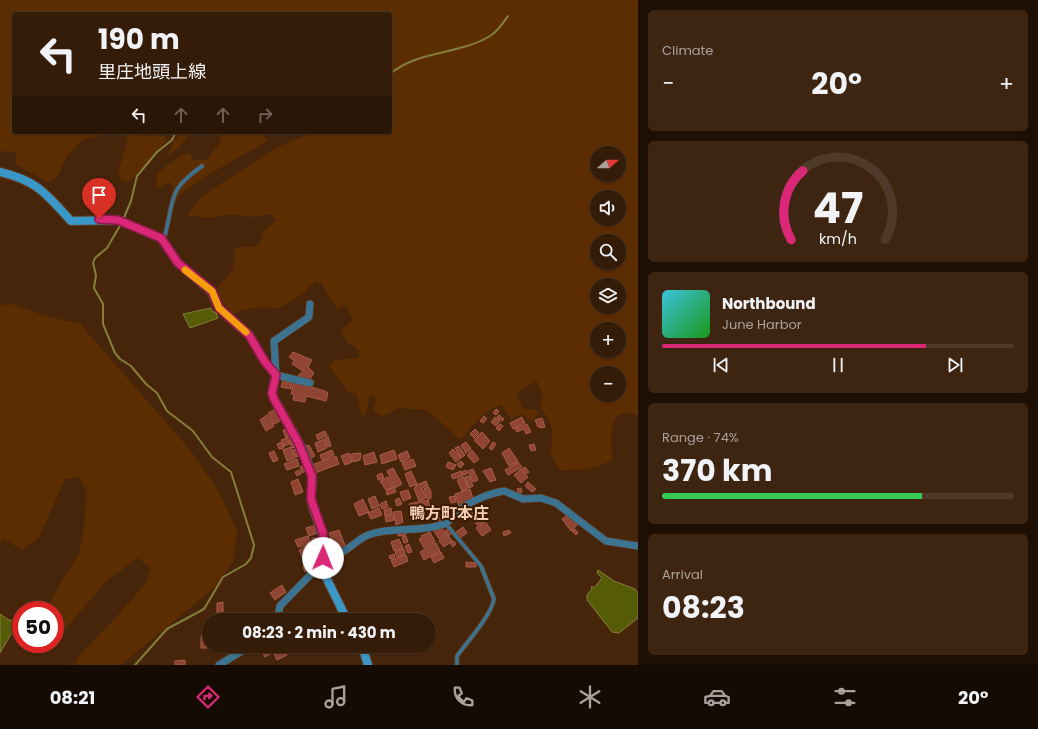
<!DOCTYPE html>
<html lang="en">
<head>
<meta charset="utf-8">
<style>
  :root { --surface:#351c08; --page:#3d2512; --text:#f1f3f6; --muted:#aaa19c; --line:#4f3a29; --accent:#db2777 }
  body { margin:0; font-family:Poppins,"Noto Sans JP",sans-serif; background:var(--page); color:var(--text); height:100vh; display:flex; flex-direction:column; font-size:15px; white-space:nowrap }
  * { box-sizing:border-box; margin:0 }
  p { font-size:13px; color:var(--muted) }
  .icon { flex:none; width:22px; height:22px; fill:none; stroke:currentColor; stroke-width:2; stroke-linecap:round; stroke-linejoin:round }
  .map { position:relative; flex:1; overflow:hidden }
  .panel { display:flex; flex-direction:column; gap:10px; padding:10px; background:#1d0f04; width:400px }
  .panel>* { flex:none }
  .hud { position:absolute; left:12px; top:12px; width:380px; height:122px; border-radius:4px; box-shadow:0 1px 3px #0004,0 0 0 1px var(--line); background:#351c08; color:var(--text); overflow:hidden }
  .needle { width:26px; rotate:70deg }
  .tools { position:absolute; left:590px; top:146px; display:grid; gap:8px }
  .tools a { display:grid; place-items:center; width:36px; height:36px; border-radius:50%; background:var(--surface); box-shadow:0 1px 3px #0004,0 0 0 1px var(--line); font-size:20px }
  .speed { position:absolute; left:12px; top:601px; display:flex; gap:8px; font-size:20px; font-weight:700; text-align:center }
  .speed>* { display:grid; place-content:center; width:52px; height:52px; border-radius:50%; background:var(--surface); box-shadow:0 1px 3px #0004,0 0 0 1px var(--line); line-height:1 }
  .speed .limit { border:6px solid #d22; background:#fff; color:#111 }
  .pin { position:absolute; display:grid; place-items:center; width:34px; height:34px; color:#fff; margin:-41px -17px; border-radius:50% 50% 50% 0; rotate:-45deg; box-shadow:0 0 4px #0007 }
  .pin .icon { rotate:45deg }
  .me { position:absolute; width:44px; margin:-22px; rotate:1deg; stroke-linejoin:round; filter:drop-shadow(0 0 3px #0008) }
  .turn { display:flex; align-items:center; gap:14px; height:84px; padding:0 20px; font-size:18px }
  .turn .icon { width:52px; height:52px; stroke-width:2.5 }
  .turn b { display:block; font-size:28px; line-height:34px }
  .lanes { display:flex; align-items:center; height:38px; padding:0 20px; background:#0003; justify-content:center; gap:20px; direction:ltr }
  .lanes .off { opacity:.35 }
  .big { font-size:30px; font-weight:700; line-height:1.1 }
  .panel .card { flex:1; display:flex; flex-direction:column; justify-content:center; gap:6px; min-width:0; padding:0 14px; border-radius:6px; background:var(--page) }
  .panel .dial { align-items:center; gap:0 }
  .dial svg { height:104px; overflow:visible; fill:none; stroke:var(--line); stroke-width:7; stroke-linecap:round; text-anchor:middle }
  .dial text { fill:var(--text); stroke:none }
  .song { display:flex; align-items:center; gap:12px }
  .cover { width:48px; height:48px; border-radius:6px; background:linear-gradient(135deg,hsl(190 70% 55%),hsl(120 70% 35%)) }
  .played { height:4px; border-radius:2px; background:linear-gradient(90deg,var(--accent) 75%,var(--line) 75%) }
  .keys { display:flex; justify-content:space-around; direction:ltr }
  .heat { display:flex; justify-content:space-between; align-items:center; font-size:22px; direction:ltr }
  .charge { height:6px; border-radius:3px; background:linear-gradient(90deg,#34c759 74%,var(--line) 0) }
  .trip { position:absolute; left:202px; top:613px; width:234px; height:40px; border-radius:20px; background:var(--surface); box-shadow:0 1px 3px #0004,0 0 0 1px var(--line); font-weight:700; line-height:40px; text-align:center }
  .dock { display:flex; height:64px; justify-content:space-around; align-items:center; background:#150b03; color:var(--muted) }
  .dock .icon { width:28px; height:28px }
  .dock .selected { color:var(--accent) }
  .dock b { font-size:18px; color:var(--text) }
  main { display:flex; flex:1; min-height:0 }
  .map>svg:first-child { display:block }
</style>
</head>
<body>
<main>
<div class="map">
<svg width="638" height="665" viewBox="0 0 638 665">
  <rect width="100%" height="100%" fill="#47250b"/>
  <g fill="#5d2d02" fill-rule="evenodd">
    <path d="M0,0H638V416C605,403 612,440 612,460C593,470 581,470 560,470L550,453C555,433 553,424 540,407L543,397L537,381L516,393L522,408L537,410L538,414L532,421L528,420L523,414L511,419L501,405C484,409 472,427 461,440L427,410L400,408L382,416L373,411L376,398L370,395L366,414L362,416L356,394L348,392L330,367L334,360L359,358V351L346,341L341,330L353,320L346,305L337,309L321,283L316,281L308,287L305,293L277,309C262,305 246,308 233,314L219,298L218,287L233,270L235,248L257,246L262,240L263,231L276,221L271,214L251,217L232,214L210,218L187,215L201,197L211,190L280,146L314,132H390V14H14V132H117L83,140L68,154L58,176L52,181H46L16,165V153L0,151ZM597,153H619V175H597ZM597,197H619V219H597ZM597,241H619V263H597ZM597,285H619V307H597ZM597,329H619V351H597ZM597,373H619V395H597Z"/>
    <polygon points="123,132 143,132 142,136 161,135 168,139 131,180 126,182 121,180 118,172 128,140"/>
    <polygon points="178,132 191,132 182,144 168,157 166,156 179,133"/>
    <polygon points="215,132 261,132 267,141 213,172 180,194 175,204 170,201 173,188 170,182 157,188 157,173 182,155 189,153 194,160 206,160 221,142 219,134"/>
    <polygon points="11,304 46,316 80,324 191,451 219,492 237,531 233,561 214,588 121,665 75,665 78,657 119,614 146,583 151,568 138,558 107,580 67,627 55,633 55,610 47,610 60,584 79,554 84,529 87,492 79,477 65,479 39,537 22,550 4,539 0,543 0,305"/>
  </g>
  <g fill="#555b06" stroke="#857e3b">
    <polygon points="211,308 213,312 216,312 218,318 190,328 183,314"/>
    <polygon points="598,570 614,581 635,589 638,593 638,618 619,633 612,632 587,600 587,595 592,589 591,587 595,587 602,578 597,573"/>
    <polygon points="0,614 9,620 18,622 0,653"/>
  </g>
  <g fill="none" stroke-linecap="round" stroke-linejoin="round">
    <g stroke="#857e3b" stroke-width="2">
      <path d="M390,74C418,50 459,55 490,36C498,31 503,23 508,16"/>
      <polyline points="123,220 131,201 137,176 157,152 172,140 176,132"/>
      <polyline points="121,224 107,248 95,258 93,263 96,275 94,288 103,304 103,324 115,353 120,359 131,366 146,384 157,393 167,411 193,431 212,457 231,472 254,545 251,558 246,564 223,577 204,609 167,629 135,665"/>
    </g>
  </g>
  <g fill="#904534" stroke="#aa5c4a">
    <polygon points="293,352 312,360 308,367 314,373 309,380 297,377 303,371 292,364 294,360 289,357"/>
    <polygon points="283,380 292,382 291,389 281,387"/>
    <polygon points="294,382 325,391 328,393 326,401 306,396 305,402 293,400 294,394 291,394"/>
    <polygon points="276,409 282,420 274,424 268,413"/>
    <polygon points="496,409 499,411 496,415 493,413"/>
    <polygon points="267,415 274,426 266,431 260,420"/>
    <polygon points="499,415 504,419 502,421 497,417"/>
    <polygon points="484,416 487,419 483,423 480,421"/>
    <polygon points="495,417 500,421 496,426 491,422"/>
    <polygon points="522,417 525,423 513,429 510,423"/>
    <polygon points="542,418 545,427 540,428 540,426 538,427 535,420"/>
    <polygon points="500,424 503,426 499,431 496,428"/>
    <polygon points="527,424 531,432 526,434 524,429 517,432 515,429"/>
    <polygon points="287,429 290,436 286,438 283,430"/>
    <polygon points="475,429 479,433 474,438 470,434"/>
    <polygon points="325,431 327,435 318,440 316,435"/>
    <polygon points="482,432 490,441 483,449 474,440"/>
    <polygon points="293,436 297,446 292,448 289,438"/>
    <polygon points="328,436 331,446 328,447 325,438"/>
    <polygon points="287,438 290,444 284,446 281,440"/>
    <polygon points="324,439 327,448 318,452 315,443"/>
    <polygon points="282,442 284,448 279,449 277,444"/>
    <polygon points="466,442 471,449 466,453 461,445"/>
    <polygon points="493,442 496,444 492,450 489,448"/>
    <polygon points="534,444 536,450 531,451 529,445"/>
    <polygon points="309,445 315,456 309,459 303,447"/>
    <polygon points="459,446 465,455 461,458 455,448"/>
    <polygon points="291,447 295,458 287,461 283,450"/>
    <polygon points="298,448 301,455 296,457 293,450"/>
    <polygon points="509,448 518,461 509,466 502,453"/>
    <polygon points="453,449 461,458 456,462 449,453"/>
    <polygon points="332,450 334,455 322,460 320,455"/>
    <polygon points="394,450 397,459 382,464 380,455"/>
    <polygon points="472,450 479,459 474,463 467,455"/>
    <polygon points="274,451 278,460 273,462 269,453"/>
    <polygon points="407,451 410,458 401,462 398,455"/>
    <polygon points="374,452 377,462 365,465 363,456"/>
    <polygon points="349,453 352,462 345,465 341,456"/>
    <polygon points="361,453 360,460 353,462 351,454"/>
    <polygon points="336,456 339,464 315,473 312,465"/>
    <polygon points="297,459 299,466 287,470 284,464"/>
    <polygon points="413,459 416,466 405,470 402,463"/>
    <polygon points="461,461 464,464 460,468 457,464"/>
    <polygon points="448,462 456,465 453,470 446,467"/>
    <polygon points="518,462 522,467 508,475 505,470"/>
    <polygon points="305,465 307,470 302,473 300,467"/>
    <polygon points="525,467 529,472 526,474 522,469"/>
    <polygon points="393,468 402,484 395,488 387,471"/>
    <polygon points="491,468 496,480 490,482 483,471"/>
    <polygon points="473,469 478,480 473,482 468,471"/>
    <polygon points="521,469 528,477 521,483 514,475"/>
    <polygon points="299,470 301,474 297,476 295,472"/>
    <polygon points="466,470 468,473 464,475 462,472"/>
    <polygon points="411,471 417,484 410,487 405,474"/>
    <polygon points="461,471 463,476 453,479 451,475"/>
    <polygon points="382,473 384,478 378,480 377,475"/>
    <polygon points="469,476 473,486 469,488 465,477"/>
    <polygon points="388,477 393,487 386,490 380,481"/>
    <polygon points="464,477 468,488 462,491 457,480"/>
    <polygon points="298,479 303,492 295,495 291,482"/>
    <polygon points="426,481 428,486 422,488 426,498 419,501 414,488 416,487 416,485"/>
    <polygon points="528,482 536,489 532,492 525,486"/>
    <polygon points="394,487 396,492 387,495 386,491"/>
    <polygon points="429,487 431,492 431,498 428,500 424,489"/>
    <polygon points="521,488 522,492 519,494 517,489"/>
    <polygon points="470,489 474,501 459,506 455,494"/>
    <polygon points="408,490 411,498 403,501 400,492"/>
    <polygon points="375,496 379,506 372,509 368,499"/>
    <polygon points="455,496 456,502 451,503 449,497"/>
    <polygon points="399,498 402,504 397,506 395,500"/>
    <polygon points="363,499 369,512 359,516 354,504"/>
    <polygon points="428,500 430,507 411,512 409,504"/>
    <polygon points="386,501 388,507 382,509 380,504"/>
    <polygon points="477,506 485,518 483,519 484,521 477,525 468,512"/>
    <polygon points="379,508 382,515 371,519 368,513"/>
    <polygon points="391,508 392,514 385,516 384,510"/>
    <polygon points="401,511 403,522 396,525 393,512"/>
    <polygon points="438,512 441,522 435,524 432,514"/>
    <polygon points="393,515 394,520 386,522 385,517"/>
    <polygon points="568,515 578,524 571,531 562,519"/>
    <polygon points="485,521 491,530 482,536 476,528"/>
    <polygon points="316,525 318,533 309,536 306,528"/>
    <polygon points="441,526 446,535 439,539 434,531"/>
    <polygon points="463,527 467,533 459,539 455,533"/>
    <polygon points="448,529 451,534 448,536 445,531"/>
    <polygon points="575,529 578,533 576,535 572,531"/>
    <polygon points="339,530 346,548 335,552 332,543 330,544 328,540 331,539 329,533"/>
    <polygon points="509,530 511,533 504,536 503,532"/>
    <polygon points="405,531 406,535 398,536 398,532"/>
    <polygon points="430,532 435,542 424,548 419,539 422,538 421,536"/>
    <polygon points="448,535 452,541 444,547 439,541"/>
    <polygon points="308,536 310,542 306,544 307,545 298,547 295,540"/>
    <polygon points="406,536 408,542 404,543 402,537"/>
    <rect x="312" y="538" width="5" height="7"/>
    <polygon points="399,539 403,548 394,551 391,542"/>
    <polygon points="454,541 456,544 453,547 450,543"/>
    <polygon points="311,543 315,555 312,556 307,544"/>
    <polygon points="436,543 440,551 424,560 420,552"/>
    <polygon points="409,544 412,552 408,553 405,546"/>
    <polygon points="306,546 312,558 304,562 299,550"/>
    <polygon points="404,549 405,554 397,557 395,552"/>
    <polygon points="441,552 444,558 434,563 431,557"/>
    <polygon points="394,554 395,557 390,559 389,556"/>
    <polygon points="406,555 408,561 394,567 391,560"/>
    <polygon points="313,560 315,565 305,572 303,567"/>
    <polygon points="466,562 476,563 476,567 466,567"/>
    <polygon points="282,585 286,592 275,600 270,593"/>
    <polygon points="223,602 223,613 217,613 217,603"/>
    <polygon points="369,614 373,620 363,620 362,618"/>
    <polygon points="201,636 209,636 210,648 201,648"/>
    <polygon points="259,646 268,646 272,653 265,657"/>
    <polygon points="278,646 279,648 283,646 287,655 277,660 271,647"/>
    <polygon points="287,646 300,646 289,650"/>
    <polygon points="185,660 185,665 175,665 175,661"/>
  </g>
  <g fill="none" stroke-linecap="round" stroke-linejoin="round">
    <g stroke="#66432a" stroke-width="5">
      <g id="service">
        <path d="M162,238L165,235C175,197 167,191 202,166"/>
        <path d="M446,524L481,566L494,599C491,616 467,642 457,656V665"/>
      </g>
    </g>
    <g stroke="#66432a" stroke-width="8">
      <g id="minor">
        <polyline points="310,383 276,375 274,341 309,317 310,304"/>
        <path d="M323,558C343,558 352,542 368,535C392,526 420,533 444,524C450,522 454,514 459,510C471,501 490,493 504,491L523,499L541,498L556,503L606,541L638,546"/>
        <polyline points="277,620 280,606 320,565"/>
        <polyline points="219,665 250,646"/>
      </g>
    </g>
    <g stroke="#66432a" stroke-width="10">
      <g id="secondary">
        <path d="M0,172C38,181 46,194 71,221L118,220L161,238L178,263L211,291L219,308L249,335L265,362L276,375L272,393L274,399C287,423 305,448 312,476C314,484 310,492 311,500C316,524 331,538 320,565L347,620"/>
        <polyline points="362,646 368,665"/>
      </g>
    </g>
    <use href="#service" stroke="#3c7390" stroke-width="3.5"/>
    <use href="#minor" stroke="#3c7390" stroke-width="7"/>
    <use href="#secondary" stroke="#3998c7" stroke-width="8"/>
  </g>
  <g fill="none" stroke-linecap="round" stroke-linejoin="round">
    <g stroke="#8e194d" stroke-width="10">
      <polyline id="route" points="99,219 118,220 161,238 178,263 212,291 219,308 249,335 265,362 276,375 272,393 274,399 298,442 312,476 311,499 323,533 323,558"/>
    </g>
    <use href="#route" stroke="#db2777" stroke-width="7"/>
    <polyline stroke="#f59e0b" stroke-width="7" points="185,270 212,291 219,308 246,332"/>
  </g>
  <g text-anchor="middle" stroke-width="4" stroke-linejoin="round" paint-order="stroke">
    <g font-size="16" font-weight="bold" fill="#f4ceb7" stroke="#3c1b02">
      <text x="449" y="519">鴨方町本庄</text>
    </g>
  </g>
</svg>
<div class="tools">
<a><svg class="needle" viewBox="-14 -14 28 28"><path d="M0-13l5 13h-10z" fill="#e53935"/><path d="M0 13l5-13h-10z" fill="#aaa19c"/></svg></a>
<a><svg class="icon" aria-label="sound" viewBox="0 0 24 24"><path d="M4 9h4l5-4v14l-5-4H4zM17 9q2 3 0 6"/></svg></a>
<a><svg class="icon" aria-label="search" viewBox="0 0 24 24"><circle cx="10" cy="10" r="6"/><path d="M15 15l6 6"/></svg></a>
<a><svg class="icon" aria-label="layers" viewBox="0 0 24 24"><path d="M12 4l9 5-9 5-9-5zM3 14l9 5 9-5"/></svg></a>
<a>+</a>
<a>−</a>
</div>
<div class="speed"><div class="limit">50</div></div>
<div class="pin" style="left:99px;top:219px;background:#d93025"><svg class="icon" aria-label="arrive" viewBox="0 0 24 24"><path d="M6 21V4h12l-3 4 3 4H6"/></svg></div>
<svg class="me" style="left:323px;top:558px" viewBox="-20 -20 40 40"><circle r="19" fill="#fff"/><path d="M0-13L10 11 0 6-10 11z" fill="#db2777"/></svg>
<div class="trip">08:23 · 2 min · 430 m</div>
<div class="hud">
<div class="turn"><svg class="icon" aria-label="left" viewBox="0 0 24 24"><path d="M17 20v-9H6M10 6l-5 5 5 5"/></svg><div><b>190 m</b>里庄地頭上線</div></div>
<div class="lanes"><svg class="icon" aria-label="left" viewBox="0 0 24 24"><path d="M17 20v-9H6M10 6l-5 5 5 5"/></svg><svg class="icon off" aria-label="ahead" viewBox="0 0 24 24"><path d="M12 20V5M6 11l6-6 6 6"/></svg><svg class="icon off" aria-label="ahead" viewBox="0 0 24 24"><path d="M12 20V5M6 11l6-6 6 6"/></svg><svg class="icon off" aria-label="right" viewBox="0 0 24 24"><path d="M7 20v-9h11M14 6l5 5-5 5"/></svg></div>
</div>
</div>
<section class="panel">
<div class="card"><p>Climate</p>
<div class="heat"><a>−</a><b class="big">20°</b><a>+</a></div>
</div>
<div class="card dial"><svg viewBox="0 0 100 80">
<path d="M14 69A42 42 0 1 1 86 69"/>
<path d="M14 69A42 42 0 0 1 23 16" stroke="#db2777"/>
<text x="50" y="56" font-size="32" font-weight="700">47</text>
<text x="50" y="72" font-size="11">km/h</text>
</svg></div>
<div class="card">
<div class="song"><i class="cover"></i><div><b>Northbound</b><p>June Harbor</p></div></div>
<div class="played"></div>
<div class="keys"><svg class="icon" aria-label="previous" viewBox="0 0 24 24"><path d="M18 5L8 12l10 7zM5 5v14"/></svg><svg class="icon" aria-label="pause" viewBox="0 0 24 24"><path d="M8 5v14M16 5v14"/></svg><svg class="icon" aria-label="next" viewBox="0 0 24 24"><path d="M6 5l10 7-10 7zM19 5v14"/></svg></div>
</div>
<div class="card"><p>Range · 74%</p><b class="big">370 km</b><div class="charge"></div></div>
<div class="card"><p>Arrival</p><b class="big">08:23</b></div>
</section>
</main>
<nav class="dock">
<b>08:21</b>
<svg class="icon selected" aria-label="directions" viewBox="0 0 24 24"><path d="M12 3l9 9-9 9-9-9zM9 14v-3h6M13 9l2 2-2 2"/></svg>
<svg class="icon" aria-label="music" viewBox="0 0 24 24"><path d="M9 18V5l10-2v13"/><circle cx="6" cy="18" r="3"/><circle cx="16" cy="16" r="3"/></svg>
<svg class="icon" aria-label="phone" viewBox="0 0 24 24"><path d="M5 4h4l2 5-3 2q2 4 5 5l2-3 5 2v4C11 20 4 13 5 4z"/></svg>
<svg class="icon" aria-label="climate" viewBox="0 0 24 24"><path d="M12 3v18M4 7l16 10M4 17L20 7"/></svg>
<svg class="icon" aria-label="car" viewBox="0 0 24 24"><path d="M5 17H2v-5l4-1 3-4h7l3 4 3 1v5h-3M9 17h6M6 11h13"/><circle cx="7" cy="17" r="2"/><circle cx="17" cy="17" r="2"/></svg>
<svg class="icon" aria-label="filters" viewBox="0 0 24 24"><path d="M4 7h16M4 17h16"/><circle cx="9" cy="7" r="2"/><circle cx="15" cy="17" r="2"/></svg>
<b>20°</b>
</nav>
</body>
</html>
